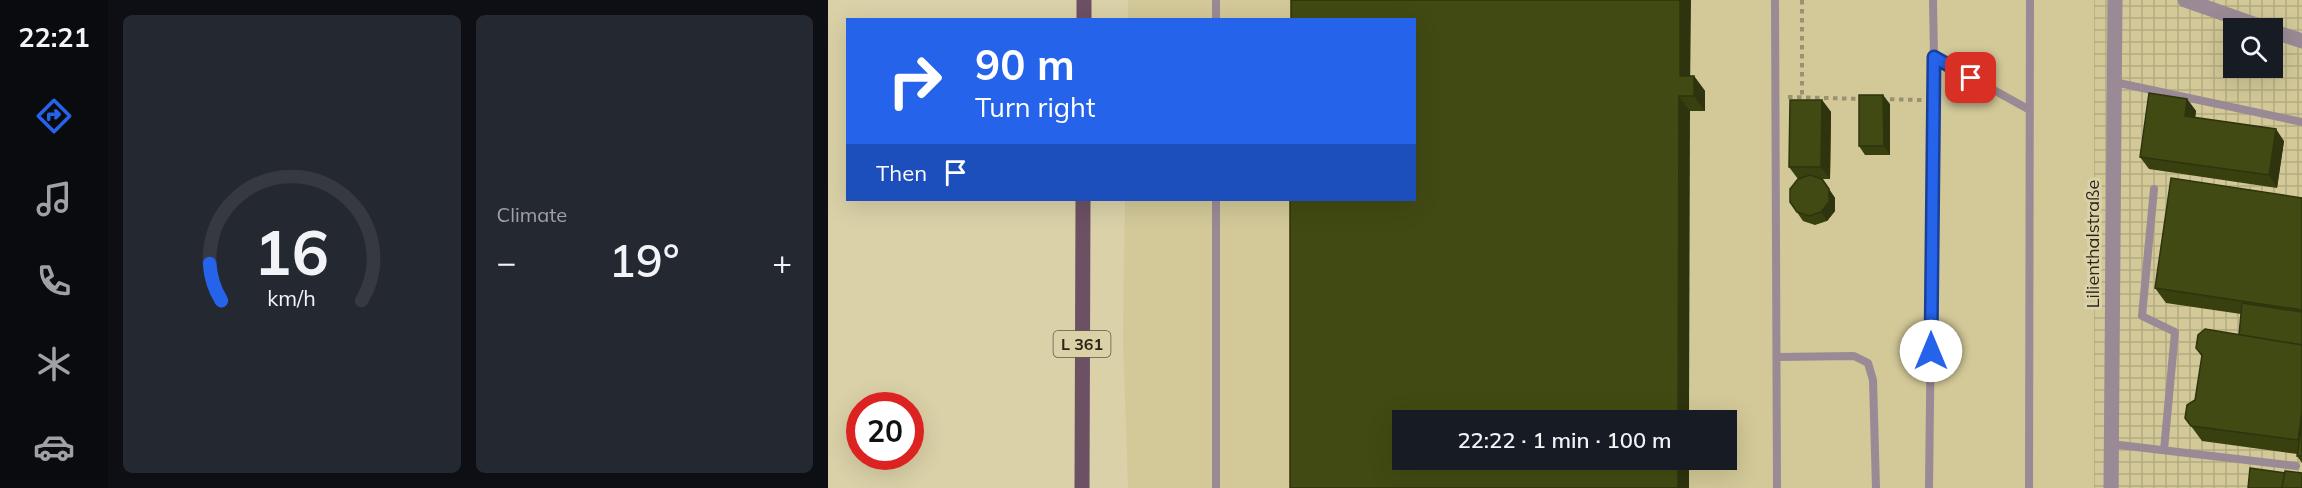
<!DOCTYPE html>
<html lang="en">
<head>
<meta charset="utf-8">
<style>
  :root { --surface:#171b24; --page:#242831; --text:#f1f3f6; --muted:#9ea1a6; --line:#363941; --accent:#2563eb }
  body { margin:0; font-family:Mulish,sans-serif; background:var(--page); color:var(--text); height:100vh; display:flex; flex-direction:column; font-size:22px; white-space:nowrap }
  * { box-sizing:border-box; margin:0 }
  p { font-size:20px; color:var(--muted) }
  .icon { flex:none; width:33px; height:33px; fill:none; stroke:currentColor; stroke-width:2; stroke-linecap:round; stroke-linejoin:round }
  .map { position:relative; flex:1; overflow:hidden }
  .sheet { display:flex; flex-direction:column; gap:15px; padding:15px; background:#0d0f14; width:720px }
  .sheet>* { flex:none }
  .top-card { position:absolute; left:18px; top:18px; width:570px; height:183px; border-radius:0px; box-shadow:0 6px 24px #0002; background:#2563eb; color:#fff; overflow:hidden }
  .controls { position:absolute; left:1395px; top:18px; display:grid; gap:12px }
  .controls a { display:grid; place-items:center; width:60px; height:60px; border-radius:0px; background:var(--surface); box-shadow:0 6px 24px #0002; font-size:30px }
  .speed { position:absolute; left:18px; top:392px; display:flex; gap:12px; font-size:30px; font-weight:700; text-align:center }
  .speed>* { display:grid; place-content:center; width:78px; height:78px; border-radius:50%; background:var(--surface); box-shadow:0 6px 24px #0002; line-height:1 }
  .speed .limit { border:9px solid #d22; background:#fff; color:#111 }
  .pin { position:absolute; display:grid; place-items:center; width:51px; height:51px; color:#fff; margin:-26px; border-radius:12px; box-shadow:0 3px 9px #0006 }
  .me { position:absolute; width:66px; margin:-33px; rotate:0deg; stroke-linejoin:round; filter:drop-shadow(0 0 4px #0008) }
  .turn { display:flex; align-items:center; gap:21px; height:126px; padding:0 30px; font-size:27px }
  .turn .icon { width:78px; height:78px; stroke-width:2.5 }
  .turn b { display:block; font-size:42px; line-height:51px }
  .then { display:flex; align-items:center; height:57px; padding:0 30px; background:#0003; gap:12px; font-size:22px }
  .big { font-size:45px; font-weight:600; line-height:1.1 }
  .sheet .card { flex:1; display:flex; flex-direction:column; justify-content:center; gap:9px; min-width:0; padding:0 21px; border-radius:9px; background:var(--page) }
  .sheet .dial { align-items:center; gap:0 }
  .dial svg { height:156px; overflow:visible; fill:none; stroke:var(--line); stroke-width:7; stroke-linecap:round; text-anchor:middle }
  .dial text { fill:var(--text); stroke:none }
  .heat { display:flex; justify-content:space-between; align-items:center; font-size:33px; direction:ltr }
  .sheet .tiles { flex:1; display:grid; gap:15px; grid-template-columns:repeat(2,1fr) }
  .trip { position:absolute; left:564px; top:410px; width:345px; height:60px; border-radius:0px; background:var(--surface); box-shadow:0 6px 24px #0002; font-weight:600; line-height:60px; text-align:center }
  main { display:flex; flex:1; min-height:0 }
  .tabs { display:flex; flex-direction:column; width:108px; justify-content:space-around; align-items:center; background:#090b0e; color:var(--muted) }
  .tabs .icon { width:42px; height:42px }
  .tabs .on { color:var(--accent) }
  .tabs b { font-size:27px; color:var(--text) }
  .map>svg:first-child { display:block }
</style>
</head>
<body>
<main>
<nav class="tabs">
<b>22:21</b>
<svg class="icon on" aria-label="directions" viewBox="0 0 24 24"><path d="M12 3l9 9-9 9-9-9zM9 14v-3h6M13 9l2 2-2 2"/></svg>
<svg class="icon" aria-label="music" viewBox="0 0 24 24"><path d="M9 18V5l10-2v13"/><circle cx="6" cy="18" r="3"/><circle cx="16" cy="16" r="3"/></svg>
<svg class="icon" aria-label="phone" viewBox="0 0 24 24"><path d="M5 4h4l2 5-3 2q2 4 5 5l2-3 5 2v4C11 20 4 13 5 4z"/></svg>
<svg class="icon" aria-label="climate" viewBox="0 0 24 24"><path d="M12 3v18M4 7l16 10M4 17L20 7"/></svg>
<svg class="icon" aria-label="car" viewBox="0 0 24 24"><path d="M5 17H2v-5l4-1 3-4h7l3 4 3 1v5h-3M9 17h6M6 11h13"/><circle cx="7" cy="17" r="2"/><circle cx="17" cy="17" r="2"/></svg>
</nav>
<section class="sheet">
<div class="tiles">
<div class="card dial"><svg viewBox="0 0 100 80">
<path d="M14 69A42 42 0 1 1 86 69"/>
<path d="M14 69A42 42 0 0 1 8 50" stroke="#2563eb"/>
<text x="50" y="56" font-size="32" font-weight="700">16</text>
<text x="50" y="72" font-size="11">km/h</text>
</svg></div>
<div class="card"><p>Climate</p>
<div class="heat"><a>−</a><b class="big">19°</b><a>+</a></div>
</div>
</div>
</section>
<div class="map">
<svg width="1474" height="488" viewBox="0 0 1474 488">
  <defs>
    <pattern id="industrial-grid" width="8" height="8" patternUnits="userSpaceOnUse" patternTransform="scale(1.5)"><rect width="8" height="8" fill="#d2c898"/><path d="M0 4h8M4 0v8" fill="none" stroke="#b4ac82"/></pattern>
  </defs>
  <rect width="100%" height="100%" fill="#dad1a8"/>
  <path fill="#d2c898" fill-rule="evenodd" d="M300,0H1266V488H300L295,337L297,200H586V20L300,19ZM574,420H898V459H574Z"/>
  <path fill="url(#industrial-grid)" fill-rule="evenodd" d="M1266,0H1474V488H1266ZM1406,28H1444V68H1406Z"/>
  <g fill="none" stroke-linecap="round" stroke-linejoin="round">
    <g stroke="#999272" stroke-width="4" stroke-dasharray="4.5 4.5" stroke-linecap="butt">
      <polyline points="974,0 974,98"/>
      <polyline points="960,97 1034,99"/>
      <polyline points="1053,99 1094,100"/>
    </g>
    <g stroke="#9a8a95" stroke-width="8">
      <polyline points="947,0 949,488"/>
      <polyline points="1105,0 1106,57 1200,109"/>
      <polyline points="388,20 388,0"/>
      <polyline points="1286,82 1474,122"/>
      <polyline points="1326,189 1314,316 1347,332 1336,450"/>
      <polyline points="949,357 1026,356 1040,363 1045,380 1048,488"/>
      <polyline points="1283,444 1468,466"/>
      <polyline points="388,488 388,200"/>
      <polyline points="1101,488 1106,57"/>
      <polyline points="1201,488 1202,0"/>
    </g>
    <g stroke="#9a8a95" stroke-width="15">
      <polyline points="1357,0 1437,28"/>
      <polyline points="1444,31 1474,41"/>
      <polyline points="1283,488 1287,0"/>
    </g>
    <g stroke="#6c5064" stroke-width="15">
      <polyline points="256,20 256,0"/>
      <polyline points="254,488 255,200"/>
    </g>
  </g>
  <g fill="#394010">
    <polygon points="862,76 866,76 877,91 877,111 862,111 574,459 861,459 861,488 462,488"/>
    <polygon points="1359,99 1368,111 1367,117 1456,141 1449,188 1321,169 1312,157"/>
    <polygon points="994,100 1003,112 1002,179 994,179 1007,198 1007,211 999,221 987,225 975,221 962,202 970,179 961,167"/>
    <polygon points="1062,104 1062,155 1037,155 1031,146"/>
    <polygon points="1474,198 1474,463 1469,456 1469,454 1374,441 1357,418 1367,400 1374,357 1368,348 1411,335 1413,314 1338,303 1327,288"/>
  </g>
  <g fill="#2e340d">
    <polygon points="852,0 863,0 862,91 852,76"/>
    <polygon points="866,76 877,91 877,111 866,96"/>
    <polygon points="1055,95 1062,104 1062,155 1056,146"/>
    <polygon points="851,96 862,111 861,420 850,420"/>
    <polygon points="1359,99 1368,111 1366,128 1357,116"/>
    <polygon points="994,100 1003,112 1002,179 993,167"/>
    <polygon points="1448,129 1456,141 1449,188 1441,175"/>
    <polygon points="1001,189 1007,198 1007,211 999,221 993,212"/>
    <polygon points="1474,411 1474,446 1470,440"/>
    <rect x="850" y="459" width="11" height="29"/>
  </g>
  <g fill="#424a13" stroke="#2e340d" stroke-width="1.5">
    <polygon points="463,0 852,0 852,76 866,76 866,96 851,96 850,420 574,420 574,459 850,459 850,488 462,488 462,200 586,200 586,20 463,20"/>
    <polygon points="1321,93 1359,99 1357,116 1448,129 1441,175 1312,157"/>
    <polygon points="1031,95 1055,95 1056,146 1031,146"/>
    <polygon points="962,100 994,100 993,167 961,167"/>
    <polygon points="982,175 994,179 1001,189 1001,202 993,212 981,216 969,212 962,202 962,189 970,179"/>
    <polygon points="1343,178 1474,198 1474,310 1327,288"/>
    <polygon points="1414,303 1474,312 1474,345 1411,335"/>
    <polygon points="1377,329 1474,345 1474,411 1470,440 1363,426 1357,418 1359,405 1367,400 1374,355 1368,348 1370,335"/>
    <polygon points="1474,424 1474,456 1469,456"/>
    <polygon points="1422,468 1457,473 1454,488 1420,488"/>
    <polygon points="1457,471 1474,473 1474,488 1454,488"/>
  </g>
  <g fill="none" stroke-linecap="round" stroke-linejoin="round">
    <g stroke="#184099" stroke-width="15">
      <polyline id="route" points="1103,351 1106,57 1143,78"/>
    </g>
    <use href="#route" stroke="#2563eb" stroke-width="10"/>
  </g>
  <g text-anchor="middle" stroke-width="6" stroke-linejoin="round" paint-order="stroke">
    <rect fill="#dad1a8" stroke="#5e5942" stroke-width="1.5" x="225.5" y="331" width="57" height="26" rx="4.5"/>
    <g font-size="16" font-weight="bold" fill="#292616">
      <text x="254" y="350">L 361</text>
    </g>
    <g font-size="18" fill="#292616" stroke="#dad1a8">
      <text transform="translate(1265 244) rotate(-90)" y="6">Lilienthalstraße</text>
    </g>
  </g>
</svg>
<div class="controls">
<a><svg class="icon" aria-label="search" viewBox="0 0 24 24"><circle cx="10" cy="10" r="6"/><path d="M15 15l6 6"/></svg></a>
</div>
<div class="speed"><div class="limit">20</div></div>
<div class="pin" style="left:1143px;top:78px;background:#d93025"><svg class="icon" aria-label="arrive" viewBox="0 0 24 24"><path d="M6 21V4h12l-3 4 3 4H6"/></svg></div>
<svg class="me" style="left:1103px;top:351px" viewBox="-20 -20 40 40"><circle r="19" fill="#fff"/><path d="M0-13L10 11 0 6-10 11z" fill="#2563eb"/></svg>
<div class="trip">22:22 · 1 min · 100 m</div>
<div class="top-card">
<div class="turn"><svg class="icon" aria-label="right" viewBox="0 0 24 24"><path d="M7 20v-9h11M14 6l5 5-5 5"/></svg><div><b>90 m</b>Turn right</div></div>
<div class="then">Then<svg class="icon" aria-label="arrive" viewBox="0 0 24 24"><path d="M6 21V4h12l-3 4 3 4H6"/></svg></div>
</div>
</div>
</main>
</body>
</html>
